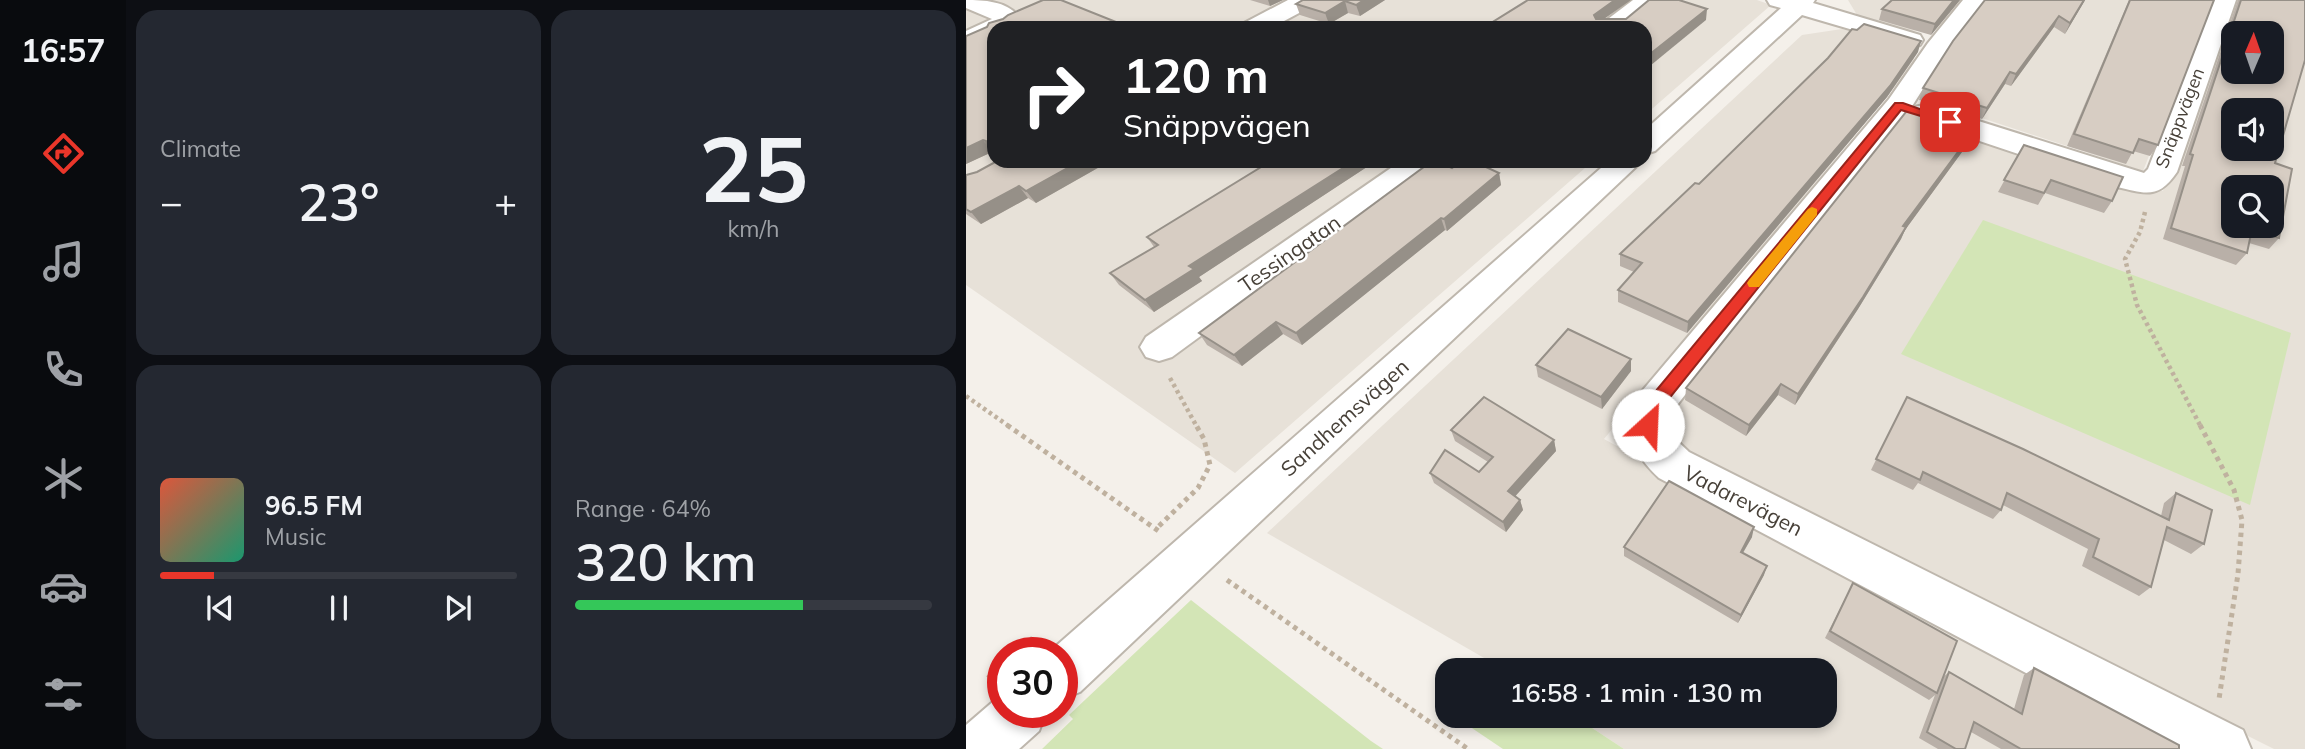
<!DOCTYPE html>
<html lang="en">
<head>
<meta charset="utf-8">
<style>
  :root { --surface:#171b24; --page:#242831; --text:#f1f3f6; --muted:#9ea1a6; --line:#363941; --accent:#ea362a }
  body { margin:0; font-family:Mulish,sans-serif; background:var(--page); color:var(--text); height:100vh; display:flex; flex-direction:column; font-size:26px; white-space:nowrap }
  * { box-sizing:border-box; margin:0 }
  p { font-size:23px; color:var(--muted) }
  .icon { flex:none; width:38px; height:38px; fill:none; stroke:currentColor; stroke-width:2; stroke-linecap:round; stroke-linejoin:round }
  .map { position:relative; flex:1; overflow:hidden }
  .panel { display:flex; flex-direction:column; gap:10px; padding:10px; background:#0d0f14; width:840px }
  .panel>* { flex:none }
  .guide { position:absolute; left:21px; top:21px; width:665px; height:147px; border-radius:21px; box-shadow:0 4px 10px #0003; background:#202124; color:#fff; overflow:hidden }
  .needle { width:46px; rotate:2deg }
  .controls { position:absolute; left:1255px; top:21px; display:grid; gap:14px }
  .controls a { display:grid; place-items:center; width:63px; height:63px; border-radius:14px; background:var(--surface); box-shadow:0 4px 10px #0003; font-size:35px }
  .speed { position:absolute; left:21px; top:637px; display:flex; gap:14px; font-size:35px; font-weight:700; text-align:center }
  .speed>* { display:grid; place-content:center; width:91px; height:91px; border-radius:50%; background:var(--surface); box-shadow:0 4px 10px #0003; line-height:1 }
  .speed .limit { border:10px solid #d22; background:#fff; color:#111 }
  .pin { position:absolute; display:grid; place-items:center; width:60px; height:60px; color:#fff; margin:-30px; border-radius:14px; box-shadow:0 4px 10px #0006 }
  .me { position:absolute; width:77px; margin:-38px; rotate:25deg; stroke-linejoin:round; filter:drop-shadow(0 0 5px #0008) }
  .turn { display:flex; align-items:center; gap:24px; height:147px; padding:0 21px; font-size:32px }
  .turn .icon { width:91px; height:91px; stroke-width:2.5 }
  .turn b { display:block; font-size:49px; line-height:60px }
  .big { font-size:52px; font-weight:600; line-height:1.1 }
  .panel .tile { flex:1; display:flex; flex-direction:column; justify-content:center; gap:10px; min-width:0; padding:0 24px; border-radius:21px; background:var(--page) }
  .panel .dial { align-items:center; gap:0 }
  .dial b { font-size:91px; line-height:1 }
  .song { display:flex; align-items:center; gap:21px }
  .cover { width:84px; height:84px; border-radius:10px; background:linear-gradient(135deg,hsl(10 70% 55%),hsl(160 70% 35%)) }
  .played { height:7px; border-radius:4px; background:linear-gradient(90deg,var(--accent) 15%,var(--line) 15%) }
  .keys { display:flex; justify-content:space-around; direction:ltr }
  .heat { display:flex; justify-content:space-between; align-items:center; font-size:38px; direction:ltr }
  .charge { height:10px; border-radius:5px; background:linear-gradient(90deg,#34c759 64%,var(--line) 0) }
  .panel .tiles { flex:1; display:grid; gap:10px; grid-template-columns:repeat(2,1fr) }
  .trip { position:absolute; left:469px; top:658px; width:402px; height:70px; border-radius:21px; background:var(--surface); box-shadow:0 4px 10px #0003; font-weight:600; line-height:70px; text-align:center }
  main { display:flex; flex:1; min-height:0 }
  .tabs { display:flex; flex-direction:column; width:126px; justify-content:space-around; align-items:center; background:#090b0e; color:var(--muted) }
  .tabs .icon { width:49px; height:49px }
  .tabs .active { color:var(--accent) }
  .tabs b { font-size:32px; color:var(--text) }
  .map>svg:first-child { display:block }
</style>
</head>
<body>
<main>
<nav class="tabs">
<b>16:57</b>
<svg class="icon active" aria-label="directions" viewBox="0 0 24 24"><path d="M12 3l9 9-9 9-9-9zM9 14v-3h6M13 9l2 2-2 2"/></svg>
<svg class="icon" aria-label="music" viewBox="0 0 24 24"><path d="M9 18V5l10-2v13"/><circle cx="6" cy="18" r="3"/><circle cx="16" cy="16" r="3"/></svg>
<svg class="icon" aria-label="phone" viewBox="0 0 24 24"><path d="M5 4h4l2 5-3 2q2 4 5 5l2-3 5 2v4C11 20 4 13 5 4z"/></svg>
<svg class="icon" aria-label="climate" viewBox="0 0 24 24"><path d="M12 3v18M4 7l16 10M4 17L20 7"/></svg>
<svg class="icon" aria-label="car" viewBox="0 0 24 24"><path d="M5 17H2v-5l4-1 3-4h7l3 4 3 1v5h-3M9 17h6M6 11h13"/><circle cx="7" cy="17" r="2"/><circle cx="17" cy="17" r="2"/></svg>
<svg class="icon" aria-label="filters" viewBox="0 0 24 24"><path d="M4 7h16M4 17h16"/><circle cx="9" cy="7" r="2"/><circle cx="15" cy="17" r="2"/></svg>
</nav>
<section class="panel">
<div class="tiles">
<div class="tile"><p>Climate</p>
<div class="heat"><a>−</a><b class="big">23°</b><a>+</a></div>
</div>
<div class="tile dial"><b>25</b><p>km/h</p></div>
<div class="tile">
<div class="song"><i class="cover"></i><div><b>96.5 FM</b><p>Music</p></div></div>
<div class="played"></div>
<div class="keys"><svg class="icon" aria-label="previous" viewBox="0 0 24 24"><path d="M18 5L8 12l10 7zM5 5v14"/></svg><svg class="icon" aria-label="pause" viewBox="0 0 24 24"><path d="M8 5v14M16 5v14"/></svg><svg class="icon" aria-label="next" viewBox="0 0 24 24"><path d="M6 5l10 7-10 7zM19 5v14"/></svg></div>
</div>
<div class="tile"><p>Range · 64%</p><b class="big">320 km</b><div class="charge"></div></div>
</div>
</section>
<div class="map">
<svg width="1339" height="749" viewBox="0 0 1339 749">
  <rect width="100%" height="100%" fill="#f4f0ea"/>
  <g fill="#e7e1d8" fill-rule="evenodd">
    <polygon points="0,0 791,0 805,5 679,115 679,28 28,28 28,161 627,161 269,473 0,285"/>
    <polygon points="882,0 998,0 976,27 945,31 891,15"/>
    <polygon points="1024,0 1245,0 1177,171 949,96"/>
    <path d="M1272,0H1339V749H1308L715,453L704,395L960,117L1168,188L1197,191ZM1267,33H1306V72H1267ZM1267,110H1306V149H1267ZM1267,187H1306V226H1267Z"/>
    <polygon points="876,29 937,46 950,61 638,439 980,625 1219,749 658,749 608,716 859,716 859,670 539,670 301,533 836,35"/>
  </g>
  <g fill="#d3e5b6">
    <polygon points="1017,220 1325,333 1284,505 935,354"/>
    <polygon points="225,600 405,741 417,749 76,749 107,719 103,715"/>
    <polygon points="488,716 608,716 658,749 537,749"/>
  </g>
  <g fill="none" stroke-linecap="round" stroke-linejoin="round">
    <g stroke="#beb7ad" stroke-width="4">
      <g id="street">
        <path d="M0,0C17,0 41,1 52,16L45,28H28V36L0,47V31L26,19L0,8Z"/>
        <polygon points="322,0 351,0 348,5 305,28 275,28 278,23"/>
        <polygon points="667,0 693,0 658,28 630,28"/>
        <polygon points="801,0 849,0 847,3 954,35 957,40 954,45 945,47 836,15 689,151 679,154 679,130 815,8 804,5"/>
        <path d="M997,0H1020L981,51L943,111L704,414L705,435L723,452L1277,730L1285,749H1203L693,478C669,456 655,429 671,397L923,99L962,43Z"/>
        <path d="M1248,0H1270L1211,172C1193,199 1180,194 1151,187L948,119L944,113L948,107L958,105L968,107L1178,173L1182,169Z"/>
        <polygon points="435,161 470,161 465,167 206,357 193,361 180,357 174,347 180,337"/>
        <polygon points="643,161 676,161 114,692 96,699 96,653 82,653"/>
        <polygon points="37,693 37,712 80,712 73,731 53,749 0,749 0,725"/>
      </g>
    </g>
    <g stroke="#bfb19f" stroke-width="4.5" stroke-dasharray="3.5 3.5" stroke-linecap="butt">
      <polyline points="1179,212 1174,232 1159,259 1171,305 1235,427"/>
      <polyline points="204,378 231,427"/>
      <polyline points="0,396 44,427"/>
    </g>
    <g stroke="#bfb19f" stroke-width="5" stroke-dasharray="4.5 4.5" stroke-linecap="butt">
      <polyline points="41,425 194,532"/>
      <polyline points="1234,425 1268,490 1276,520 1272,574 1253,699"/>
      <polyline points="193,526 232,488 244,465 238,439 230,425"/>
      <polyline points="261,580 502,749"/>
      <polyline points="50,653 69,636"/>
      <polyline points="22,678 37,664"/>
    </g>
    <use href="#street" fill="#fff" fill-rule="evenodd"/>
  </g>
  <g fill="#b9b0a8">
    <polygon points="284,0 317,0 304,6"/>
    <polygon points="337,0 419,0 394,16 382,13 363,24 334,15 330,4"/>
    <polygon points="926,0 994,0 965,35 913,20 916,9"/>
    <polygon points="1019,0 1119,0 1099,34 1088,27 1045,86 1039,84 1016,119 953,100 957,88"/>
    <polygon points="1163,0 1248,0 1192,145 1184,156 1167,151 1160,164 1101,146"/>
    <polygon points="1272,0 1339,0 1309,163 1313,238 1303,249 1283,243 1281,253 1270,265 1197,239 1219,166 1216,166"/>
    <polygon points="28,28 28,155 26,152 0,164 0,36"/>
    <polygon points="952,52 921,97 721,333 652,302 652,290 668,272 654,266 654,254 733,184"/>
    <polygon points="1004,141 939,230 935,239 892,309 829,405 812,395 780,436 719,400 720,388"/>
    <polygon points="1058,145 1146,201 1138,213 1079,193 1072,205 1032,192"/>
    <polygon points="144,161 70,203 62,198 15,224 0,214 0,175"/>
    <polygon points="305,161 410,161 233,277 236,281 188,312 153,285 144,273 188,247 181,237"/>
    <polygon points="533,173 535,185 481,231 479,230 336,345 317,334 276,366 241,345 233,333"/>
    <polygon points="570,365 665,371 636,409 572,377"/>
    <polygon points="941,397 1195,516 1198,503 1210,493 1238,544 1225,554 1198,540 1185,587 1173,596 1116,566 1122,549 1037,505 1035,510 1027,519 952,483 947,490 905,470"/>
    <polygon points="485,430 588,440 590,451 549,496 554,500 557,510 540,532 468,483 464,473 513,472 522,462 489,441"/>
    <polygon points="786,537 777,553 798,575 772,623 658,556 658,547"/>
    <polygon points="887,583 977,677 983,672 1048,709 1058,675 1068,668 1213,749 1035,749 1005,732 999,749 972,749 953,738 969,695 963,700 859,638"/>
  </g>
  <g fill="#969088">
    <polygon points="302,0 317,0 304,6"/>
    <polygon points="398,0 419,0 394,16 390,5"/>
    <polygon points="649,0 665,0 628,26 628,15"/>
    <polygon points="988,0 994,0 965,35 969,24"/>
    <polygon points="1118,0 1119,0 1099,34 1104,23"/>
    <polygon points="379,1 382,13 363,24 359,13"/>
    <polygon points="741,9 740,20 679,70 679,58"/>
    <polygon points="1093,16 1088,27 1045,86 1050,74"/>
    <polygon points="955,41 952,52 921,97 721,333 722,322"/>
    <polygon points="1044,72 1039,84 1016,119 1021,108"/>
    <polygon points="1009,129 1004,141 939,230 935,239 892,309 829,405 832,394 937,226"/>
    <polygon points="17,140 26,152 0,164 0,148"/>
    <polygon points="114,161 144,161 70,203 60,191"/>
    <polygon points="388,161 410,161 233,277 236,281 188,312 179,300 223,266"/>
    <polygon points="533,173 535,185 481,231 478,219"/>
    <polygon points="53,186 62,198 15,224 5,212"/>
    <polygon points="475,218 479,230 336,345 330,333"/>
    <polygon points="310,322 317,334 276,366 268,355"/>
    <polygon points="665,359 665,371 636,409 635,397"/>
    <polygon points="815,384 812,395 780,436 783,425"/>
    <polygon points="588,440 590,451 545,501 542,491"/>
    <polygon points="554,500 557,510 540,532 537,522"/>
    <polygon points="788,527 786,537 772,561 775,552"/>
    <polygon points="801,566 798,575 772,623 775,615"/>
  </g>
  <g fill="#d7cdc3" stroke="#969088" stroke-width="2" fill-rule="evenodd">
    <polygon points="77,0 95,0 165,28 28,28 28,147 21,147 20,141 17,140 0,148 0,36 21,27 23,23 37,19 42,15"/>
    <polygon points="337,0 398,0 390,5 379,1 359,13 330,4"/>
    <polygon points="562,0 649,0 628,15 630,19 660,19 683,0 713,0 741,9 679,58 679,28 517,28"/>
    <polygon points="926,0 988,0 969,24 916,9"/>
    <polygon points="1019,0 1118,0 1104,23 1093,16 1050,74 1044,72 1021,108 957,88 987,41"/>
    <polygon points="1164,0 1248,0 1192,145 1173,139 1167,153 1108,134"/>
    <path d="M1275,0H1339V60L1309,163L1326,169L1313,238L1286,229L1281,253L1205,228L1227,155L1224,154ZM1267,33H1306V72H1267ZM1267,110H1306V149H1267ZM1267,187H1306V226H1267Z"/>
    <polygon points="898,24 955,41 924,86 722,322 652,290 676,263 654,254 729,183 733,184 862,58 886,29 891,30"/>
    <polygon points="944,107 1009,129 937,226 940,227 897,297 832,394 815,384 783,425 720,388"/>
    <polygon points="1058,145 1157,177 1146,201 1085,180 1078,193 1038,180"/>
    <polygon points="31,161 114,161 60,191 53,186 5,212 0,209 0,175 11,172"/>
    <polygon points="305,161 388,161 223,266 228,269 179,300 144,273 192,245 181,237"/>
    <polygon points="466,161 471,161 486,168 495,161 507,161 533,173 478,219 475,218 330,333 310,322 268,355 233,333"/>
    <polygon points="602,329 665,359 635,397 570,365"/>
    <polygon points="518,397 588,440 542,491 554,500 537,522 464,473 479,450 513,472 527,457 485,430"/>
    <polygon points="941,397 1057,449 1203,520 1210,493 1246,510 1238,544 1201,527 1185,587 1127,557 1133,539 1041,493 1035,510 957,472 954,480 910,459"/>
    <polygon points="703,481 788,527 775,552 801,566 775,615 658,547"/>
    <polygon points="887,583 991,641 971,693 864,631"/>
    <polygon points="1068,668 1213,745 1213,749 1055,749 1008,722 999,749 990,749 961,732 983,672 1056,714"/>
  </g>
  <polygon fill="#ea362a" stroke="#98231b" stroke-width="2" points="929,103 937,103 990,122 984,125 935,110 693,411 688,430 677,430 674,425 679,404"/>
  <polygon fill="#f59e0b" points="846,207 851,209 851,215 793,287 783,287 781,283 783,280 842,209"/>
  <g text-anchor="middle" stroke-width="5" stroke-linejoin="round" paint-order="stroke">
    <g font-size="18" fill="#474038" stroke="#fff">
      <text transform="translate(1214 118) rotate(-69)" y="6">Snäppvägen</text>
    </g>
    <g font-size="21" fill="#474038" stroke="#fff">
      <text transform="translate(324 254) rotate(-35)" y="7">Tessingatan</text>
      <text transform="translate(379 418) rotate(-42)" y="7">Sandhemsvägen</text>
      <text transform="translate(777 501) rotate(27)" y="7">Vadarevägen</text>
    </g>
  </g>
</svg>
<div class="controls">
<a><svg class="needle" viewBox="-14 -14 28 28"><path d="M0-13l5 13h-10z" fill="#e53935"/><path d="M0 13l5-13h-10z" fill="#9ea1a6"/></svg></a>
<a><svg class="icon" aria-label="sound" viewBox="0 0 24 24"><path d="M4 9h4l5-4v14l-5-4H4zM17 9q2 3 0 6"/></svg></a>
<a><svg class="icon" aria-label="search" viewBox="0 0 24 24"><circle cx="10" cy="10" r="6"/><path d="M15 15l6 6"/></svg></a>
</div>
<div class="speed"><div class="limit">30</div></div>
<div class="pin" style="left:984px;top:122px;background:#d93025"><svg class="icon" aria-label="arrive" viewBox="0 0 24 24"><path d="M6 21V4h12l-3 4 3 4H6"/></svg></div>
<svg class="me" style="left:682px;top:425px" viewBox="-20 -20 40 40"><circle r="19" fill="#fff"/><path d="M0-13L10 11 0 6-10 11z" fill="#ea362a"/></svg>
<div class="trip">16:58 · 1 min · 130 m</div>
<div class="guide">
<div class="turn"><svg class="icon" aria-label="right" viewBox="0 0 24 24"><path d="M7 20v-9h11M14 6l5 5-5 5"/></svg><div><b>120 m</b>Snäppvägen</div></div>
</div>
</div>
</main>
</body>
</html>
